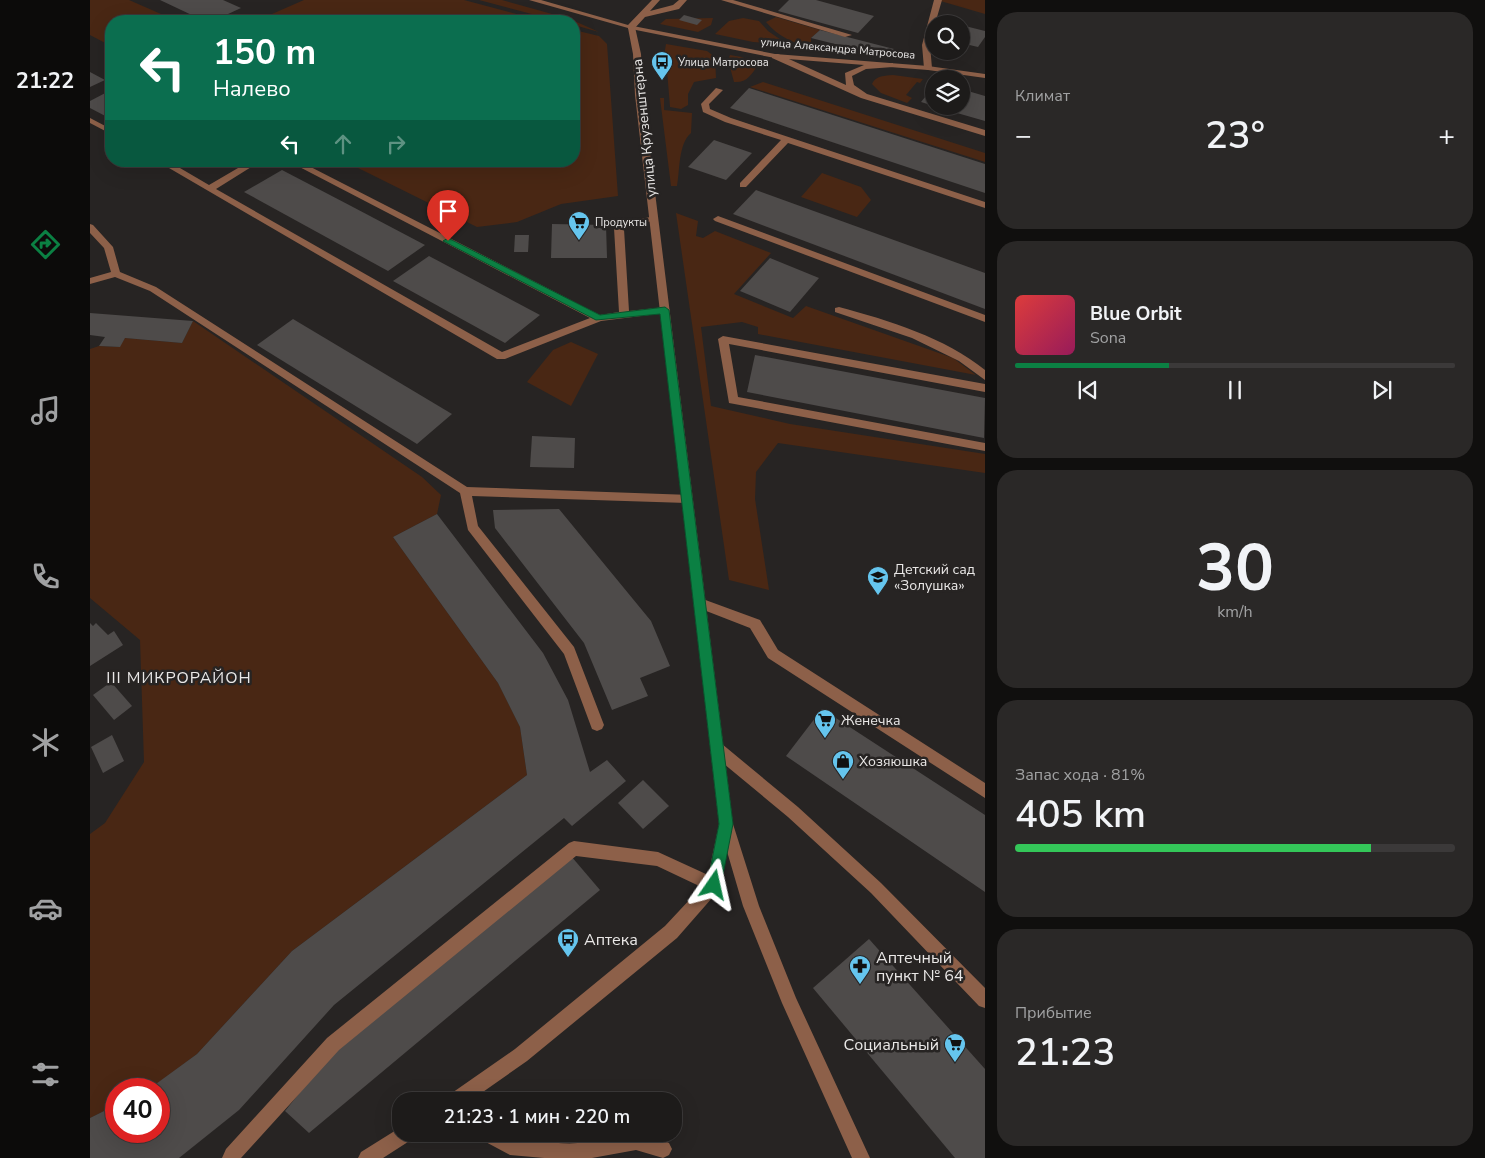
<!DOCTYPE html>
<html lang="ru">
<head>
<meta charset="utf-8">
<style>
  :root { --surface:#1d1b1a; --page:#2a2827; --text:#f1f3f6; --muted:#a0a1a2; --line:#3b3939; --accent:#0b8043 }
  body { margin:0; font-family:"Nunito Sans",sans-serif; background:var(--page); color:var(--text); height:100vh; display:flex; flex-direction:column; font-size:19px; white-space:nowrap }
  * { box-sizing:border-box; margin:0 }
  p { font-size:16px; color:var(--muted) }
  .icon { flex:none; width:28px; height:28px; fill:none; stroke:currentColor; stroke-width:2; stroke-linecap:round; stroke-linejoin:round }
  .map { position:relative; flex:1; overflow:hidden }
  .sheet { display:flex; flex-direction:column; gap:12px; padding:12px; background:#100f0e; width:500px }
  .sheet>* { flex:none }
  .banner { position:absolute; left:15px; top:15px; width:475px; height:152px; border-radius:20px; box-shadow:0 5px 20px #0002,0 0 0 1px var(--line); background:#0b6e4f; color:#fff; overflow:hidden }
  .controls { position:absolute; left:835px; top:15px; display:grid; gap:10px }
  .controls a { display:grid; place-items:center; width:45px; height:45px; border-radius:50%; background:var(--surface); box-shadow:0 5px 20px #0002,0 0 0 1px var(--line); font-size:25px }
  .speed { position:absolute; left:15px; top:1078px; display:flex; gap:10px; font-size:25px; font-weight:700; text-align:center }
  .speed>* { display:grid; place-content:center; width:65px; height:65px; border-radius:50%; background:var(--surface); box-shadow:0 5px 20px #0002,0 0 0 1px var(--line); line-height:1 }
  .speed .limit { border:8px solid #d22; background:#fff; color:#111 }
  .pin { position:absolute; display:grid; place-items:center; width:42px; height:42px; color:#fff; margin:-51px -21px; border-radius:50% 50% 50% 0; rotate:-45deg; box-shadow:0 0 5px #0007 }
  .pin .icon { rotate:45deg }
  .me { position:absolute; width:55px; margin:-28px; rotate:11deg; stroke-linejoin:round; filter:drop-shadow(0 0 4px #0008) }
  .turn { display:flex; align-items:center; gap:18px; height:105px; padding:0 25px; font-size:22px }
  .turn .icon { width:65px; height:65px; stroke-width:2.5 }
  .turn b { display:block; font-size:35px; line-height:42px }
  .lanes { display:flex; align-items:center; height:48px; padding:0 25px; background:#0003; justify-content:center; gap:25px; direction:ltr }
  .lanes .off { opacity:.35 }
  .big { font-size:38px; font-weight:600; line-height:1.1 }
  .sheet .tile { flex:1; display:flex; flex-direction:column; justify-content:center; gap:8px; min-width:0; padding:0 18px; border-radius:20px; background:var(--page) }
  .sheet .dial { align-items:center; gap:0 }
  .dial b { font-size:65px; line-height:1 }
  .song { display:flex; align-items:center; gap:15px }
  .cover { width:60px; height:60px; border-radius:8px; background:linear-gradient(135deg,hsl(0 70% 55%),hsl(330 70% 35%)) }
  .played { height:5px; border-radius:2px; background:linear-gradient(90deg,var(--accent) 35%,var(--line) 35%) }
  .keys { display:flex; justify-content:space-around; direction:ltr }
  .heat { display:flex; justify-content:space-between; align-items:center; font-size:28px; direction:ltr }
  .charge { height:8px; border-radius:4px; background:linear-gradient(90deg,#34c759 81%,var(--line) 0) }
  .trip { position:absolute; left:302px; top:1092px; width:290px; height:50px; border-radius:20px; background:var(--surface); box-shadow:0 5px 20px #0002,0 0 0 1px var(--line); font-weight:600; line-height:50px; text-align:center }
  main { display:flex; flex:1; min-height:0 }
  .tabs { display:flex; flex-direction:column; width:90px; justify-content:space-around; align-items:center; background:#0c0b0a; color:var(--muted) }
  .tabs .icon { width:35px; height:35px }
  .tabs .current { color:var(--accent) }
  .tabs b { font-size:22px; color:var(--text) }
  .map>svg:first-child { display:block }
</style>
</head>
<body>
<main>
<nav class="tabs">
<b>21:22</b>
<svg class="icon current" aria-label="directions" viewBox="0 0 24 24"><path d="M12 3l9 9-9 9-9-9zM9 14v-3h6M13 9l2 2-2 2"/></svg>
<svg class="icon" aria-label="music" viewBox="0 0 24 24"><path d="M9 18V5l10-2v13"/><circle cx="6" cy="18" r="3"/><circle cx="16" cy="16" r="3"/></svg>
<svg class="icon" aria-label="phone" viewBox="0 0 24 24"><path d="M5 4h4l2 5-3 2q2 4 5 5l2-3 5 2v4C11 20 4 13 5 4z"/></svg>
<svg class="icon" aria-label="climate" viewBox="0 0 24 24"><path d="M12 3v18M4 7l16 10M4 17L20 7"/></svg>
<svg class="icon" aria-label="car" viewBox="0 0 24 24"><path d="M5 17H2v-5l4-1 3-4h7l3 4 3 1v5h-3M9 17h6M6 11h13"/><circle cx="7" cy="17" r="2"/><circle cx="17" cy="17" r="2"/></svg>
<svg class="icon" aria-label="filters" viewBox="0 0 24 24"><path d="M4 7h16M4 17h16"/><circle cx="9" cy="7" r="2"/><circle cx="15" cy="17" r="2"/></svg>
</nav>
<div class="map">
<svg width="895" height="1158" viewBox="0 0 895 1158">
  <rect width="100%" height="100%" fill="#272423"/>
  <g fill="#492714">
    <polygon points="0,0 39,0 87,21 21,21 21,46 0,35"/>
    <polygon points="214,0 374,0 453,21 166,21"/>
    <polygon points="389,0 412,0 480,19 509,32 484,25 484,21 468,21"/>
    <polygon points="847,0 895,0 895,14"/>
    <path d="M686,17L730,30L721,38V46C703,44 688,36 676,22Z"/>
    <polygon points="623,18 621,25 608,32 570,24 576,19"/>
    <polygon points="653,18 669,21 678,31 697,44 663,42 625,34 639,21"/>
    <polygon points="484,30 509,36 517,44 528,196 471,204 427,222 387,227 254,161 484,161"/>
    <polygon points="576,44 617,51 625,57 626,78 604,82 598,94 598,105 591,109 580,107 577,70 572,68"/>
    <path d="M640,55L652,57L668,65C661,75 657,83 644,82L638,60Z"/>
    <path d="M803,75L833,79L830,83L827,82L816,95L822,98L817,103L791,93L782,84C786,75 795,76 803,75Z"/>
    <polygon points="673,82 895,153 895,162 660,87"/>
    <path d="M570,98H574V110L602,113L601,133C588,144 590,171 587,186H581Z"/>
    <polygon points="732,173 771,187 781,200 767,217 711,197"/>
    <polygon points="586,213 608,221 606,236 613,238 625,231 681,253 644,294 703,318 716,306 863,358 886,375 668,334 668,327 652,322 611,327 621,406 700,424 895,454 895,473 688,443 666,472 665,499 679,590 639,580"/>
    <polygon points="103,321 332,477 351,495 347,514 303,537 408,683 430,727 437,775 202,951 107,1054 64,1086 59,1089 26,1089 26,1105 0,1118 0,834 15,823 54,762 50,640 0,598 0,349 9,346 29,347 35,338 92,343"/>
    <polygon points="481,342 508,354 481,406 437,382 463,350"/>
  </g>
  <g fill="#4e4b4a">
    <polygon points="70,0 133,0 151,8 123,21 103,21 100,20 106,17"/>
    <polygon points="699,0 726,0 784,16 768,33 688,11"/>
    <polygon points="594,15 612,20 607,25 589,20"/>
    <polygon points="871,25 895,31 895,37 888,47 871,43"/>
    <polygon points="730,30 804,49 801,58 721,38"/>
    <polygon points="0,72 15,80 0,87"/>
    <polygon points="844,86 844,106 831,102"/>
    <polygon points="659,88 895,164 895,193 640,108"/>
    <polygon points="871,89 895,96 895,121 846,107 871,106"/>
    <polygon points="21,90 21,119 0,108 0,101"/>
    <polygon points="624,140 662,153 636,180 598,167"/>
    <polygon points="192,170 261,206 335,245 298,271 154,192"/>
    <polygon points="666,190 895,273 895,309 643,214"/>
    <polygon points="462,224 516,225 517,258 461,258"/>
    <polygon points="425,235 439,235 438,252 424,252"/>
    <polygon points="339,256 450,315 415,343 303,281"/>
    <polygon points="680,258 729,278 700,312 650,291"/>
    <polygon points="0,313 103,321 92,343 35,338 30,347 9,346 15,337 0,335"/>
    <polygon points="203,319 362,414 327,444 167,345"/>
    <polygon points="665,355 895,398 894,438 657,392"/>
    <polygon points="442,436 485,438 484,468 440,467"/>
    <polygon points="469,509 561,621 580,666 550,678 558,696 522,710 494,643 405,528 403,510"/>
    <polygon points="347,514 453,653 478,700 500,772 517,760 536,781 482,826 474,818 244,1005 149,1110 89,1158 0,1158 0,1118 26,1105 26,1131 69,1131 69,1089 59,1089 107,1054 202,951 437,775 430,727 408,683 303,537"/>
    <polygon points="0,623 3,626 6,623 18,635 24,631 33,645 0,666"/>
    <polygon points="21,682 42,706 24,720 3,695"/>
    <polygon points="732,709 895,815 895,892 696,756"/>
    <polygon points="22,735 34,761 13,773 1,747"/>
    <polygon points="553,780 579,806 553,829 528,803"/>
    <polygon points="481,856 510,890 219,1133 195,1111 252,1040"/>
    <polygon points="779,939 895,1069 895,1158 865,1158 723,988"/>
  </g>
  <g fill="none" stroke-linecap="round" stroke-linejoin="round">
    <g fill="#8d6049" fill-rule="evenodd">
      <polygon points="562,0 570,0 560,11 583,5 589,0 597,0 589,9 555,17 544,29 538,29 538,25"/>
      <polygon points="631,0 643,0 762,35 755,37"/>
      <polygon points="844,0 852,0 845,24 844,24 840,45 842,68 838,70 834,68 832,45"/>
      <polygon points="682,54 688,54 756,85 755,73 774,65 803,63 803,67 776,69 762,76 764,85 777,94 895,130 895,136 771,98 682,58"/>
      <polygon points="626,88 633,90 619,104 620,109 641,118 895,202 895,208 698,143 656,187 650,187 650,183 691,140 635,122 613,112 611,104"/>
      <polygon points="0,118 21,129 21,134 0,123"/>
      <polygon points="67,161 78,161 119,185 160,161 171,161 126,189 412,352 500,318 198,161 209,161 510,315 529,312 524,228 537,221 567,216 567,220 543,225 534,229 539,311 575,307 580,310 575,313 511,321 415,359 407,359"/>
      <polygon points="628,216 895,315 895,322 625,221 623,219"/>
      <polygon points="0,224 3,225 23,247 30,272 66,287 377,487 601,495 603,498 601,501 597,503 382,496 388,526 484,647 514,725 512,729 507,731 502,729 474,654 378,530 370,493 60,291 25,277 0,284 0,278 21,272 14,248 0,233"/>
      <path d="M749,307C798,320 856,338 895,370V380L869,361L822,338L745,312V308Z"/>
      <polygon points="633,336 895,384 895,392 639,344 648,397 895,443 895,451 639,403 628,339"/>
      <polygon points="610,598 670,620 688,650 895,783 895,798 678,658 660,628 606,607 604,603 606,599"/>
      <polygon points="627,743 632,744 708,807 791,883 895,988 895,1008 889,1006 781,893 698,817 622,754 620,749 622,744"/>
      <polygon points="636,817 641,819 643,824 669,906 706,998 780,1158 762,1158 692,1003 653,906 629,824 631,819"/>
      <polygon points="484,841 568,852 629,880 632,885 629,890 624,893 567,866 486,856 249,1050 151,1158 132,1158 136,1149 237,1038 479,843"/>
      <path d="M389,1134H415L422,1137C442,1139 468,1145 488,1143C525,1139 542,1127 579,1143L582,1149L579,1155L573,1158L546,1150L502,1158H454L420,1155L392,1140Z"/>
    </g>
    <polygon fill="#8d6049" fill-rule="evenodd" points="538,25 685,54 838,66 895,74 895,78 838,70 685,58 541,29 538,29"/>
    <g fill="#8d6049" fill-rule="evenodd">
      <polygon points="439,0 451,0 545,27 551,54 553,95 643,824 629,890 587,938 437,1061 380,1101 356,1101 359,1095 425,1049 575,926 617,881 629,824 545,95 543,54 538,28"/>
      <polygon points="311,1127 311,1134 324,1134 321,1140 293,1158 268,1158 271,1152"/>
    </g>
  </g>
  <polygon fill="#0b8043" stroke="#07532c" points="358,238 510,315 575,307 579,310 643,824 631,885 629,890 624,892 619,890 617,885 629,824 570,314 506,320 355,242 353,241"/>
  <defs>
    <g id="bus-pin" transform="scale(1.125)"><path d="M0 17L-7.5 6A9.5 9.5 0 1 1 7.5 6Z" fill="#65c5ee" stroke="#272423"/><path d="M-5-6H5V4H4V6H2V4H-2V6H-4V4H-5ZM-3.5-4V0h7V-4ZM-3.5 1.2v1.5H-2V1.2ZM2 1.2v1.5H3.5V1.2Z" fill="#111"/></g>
    <g id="supermarket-pin" transform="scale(1.125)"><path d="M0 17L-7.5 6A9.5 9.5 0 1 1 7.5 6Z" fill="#65c5ee" stroke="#272423"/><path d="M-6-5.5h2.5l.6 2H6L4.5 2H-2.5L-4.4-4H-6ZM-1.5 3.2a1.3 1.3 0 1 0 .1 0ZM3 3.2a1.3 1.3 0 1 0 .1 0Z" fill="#111"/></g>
    <g id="school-pin" transform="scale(1.125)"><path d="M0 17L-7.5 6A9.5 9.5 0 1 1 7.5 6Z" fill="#65c5ee" stroke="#272423"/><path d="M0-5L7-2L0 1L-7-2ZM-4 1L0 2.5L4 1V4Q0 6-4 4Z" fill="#111"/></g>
    <g id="shop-pin" transform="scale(1.125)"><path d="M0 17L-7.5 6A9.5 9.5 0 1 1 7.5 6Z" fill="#65c5ee" stroke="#272423"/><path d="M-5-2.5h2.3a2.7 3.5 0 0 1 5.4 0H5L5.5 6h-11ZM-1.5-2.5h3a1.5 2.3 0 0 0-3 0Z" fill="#111"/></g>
    <g id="pharmacy-pin" transform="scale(1.125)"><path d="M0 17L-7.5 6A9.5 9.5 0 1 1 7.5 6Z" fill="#65c5ee" stroke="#272423"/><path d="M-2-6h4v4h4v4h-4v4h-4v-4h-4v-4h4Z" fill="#111"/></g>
  </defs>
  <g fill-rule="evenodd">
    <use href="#bus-pin" x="572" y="62"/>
    <use href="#supermarket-pin" x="489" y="222"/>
    <use href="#school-pin" x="788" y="577"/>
    <use href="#supermarket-pin" x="735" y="720"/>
    <use href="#shop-pin" x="753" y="761"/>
    <use href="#bus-pin" x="478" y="939"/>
    <use href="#pharmacy-pin" x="770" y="966"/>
    <use href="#supermarket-pin" x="865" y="1044"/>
  </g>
  <g text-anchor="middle" stroke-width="5" stroke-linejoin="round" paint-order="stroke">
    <g font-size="11" fill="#eae8e7" stroke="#272423">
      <text transform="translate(748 48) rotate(5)" y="4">улица Александра Матросова</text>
    </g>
    <g font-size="11" fill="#eae8e7" stroke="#272423" text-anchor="start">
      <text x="588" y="66">Улица Матросова</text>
      <text x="505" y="226">Продукты</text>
    </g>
    <g font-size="14" fill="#eae8e7" stroke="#272423">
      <text transform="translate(554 128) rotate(-96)" y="5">улица Крузенштерна</text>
    </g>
    <g font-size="14" fill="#eae8e7" stroke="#272423" text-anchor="start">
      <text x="804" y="574">Детский сад<tspan x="804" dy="16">«Золушка»</tspan></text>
      <text x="751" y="725">Женечка</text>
      <text x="769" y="766">Хозяюшка</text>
    </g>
    <g font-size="16" letter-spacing="1" fill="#eae8e7" stroke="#272423">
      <text x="89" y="683">III МИКРОРАЙОН</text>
    </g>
    <g font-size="16" fill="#eae8e7" stroke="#272423" text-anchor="start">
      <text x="494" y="945">Аптека</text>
      <text x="786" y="963">Аптечный<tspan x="786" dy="18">пункт № 64</tspan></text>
      <text x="849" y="1050" text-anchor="end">Социальный</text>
    </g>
  </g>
</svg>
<div class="controls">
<a><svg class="icon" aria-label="search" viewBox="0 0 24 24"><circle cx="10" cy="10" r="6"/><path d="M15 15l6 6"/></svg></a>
<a><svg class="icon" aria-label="layers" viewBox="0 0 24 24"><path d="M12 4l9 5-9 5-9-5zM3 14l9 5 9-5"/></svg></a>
</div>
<div class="speed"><div class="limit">40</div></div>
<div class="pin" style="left:358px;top:241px;background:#d93025"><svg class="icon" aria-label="arrive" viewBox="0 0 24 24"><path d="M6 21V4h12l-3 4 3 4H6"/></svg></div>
<svg class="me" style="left:624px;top:885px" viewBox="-20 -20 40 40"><path d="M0-17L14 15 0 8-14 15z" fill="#0b8043" stroke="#fff" stroke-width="4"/></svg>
<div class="trip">21:23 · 1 мин · 220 m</div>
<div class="banner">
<div class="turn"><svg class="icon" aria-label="left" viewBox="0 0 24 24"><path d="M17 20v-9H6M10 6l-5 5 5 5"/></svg><div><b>150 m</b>Налево</div></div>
<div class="lanes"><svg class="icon" aria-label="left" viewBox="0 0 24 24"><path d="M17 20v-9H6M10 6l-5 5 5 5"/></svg><svg class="icon off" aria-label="ahead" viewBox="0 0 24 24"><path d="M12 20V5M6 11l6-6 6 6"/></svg><svg class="icon off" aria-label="right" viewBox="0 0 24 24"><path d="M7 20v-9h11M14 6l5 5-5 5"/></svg></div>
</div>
</div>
<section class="sheet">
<div class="tile"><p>Климат</p>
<div class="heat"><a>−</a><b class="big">23°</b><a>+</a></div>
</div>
<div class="tile">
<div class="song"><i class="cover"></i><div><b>Blue Orbit</b><p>Sona</p></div></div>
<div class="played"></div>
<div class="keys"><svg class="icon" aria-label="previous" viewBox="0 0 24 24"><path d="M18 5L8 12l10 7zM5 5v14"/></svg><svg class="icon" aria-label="pause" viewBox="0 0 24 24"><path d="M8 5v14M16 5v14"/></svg><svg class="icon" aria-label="next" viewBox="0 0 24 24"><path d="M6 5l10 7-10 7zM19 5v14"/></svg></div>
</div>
<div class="tile dial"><b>30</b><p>km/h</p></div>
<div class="tile"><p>Запас хода · 81%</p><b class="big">405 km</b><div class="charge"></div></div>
<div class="tile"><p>Прибытие</p><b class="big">21:23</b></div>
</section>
</main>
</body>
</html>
